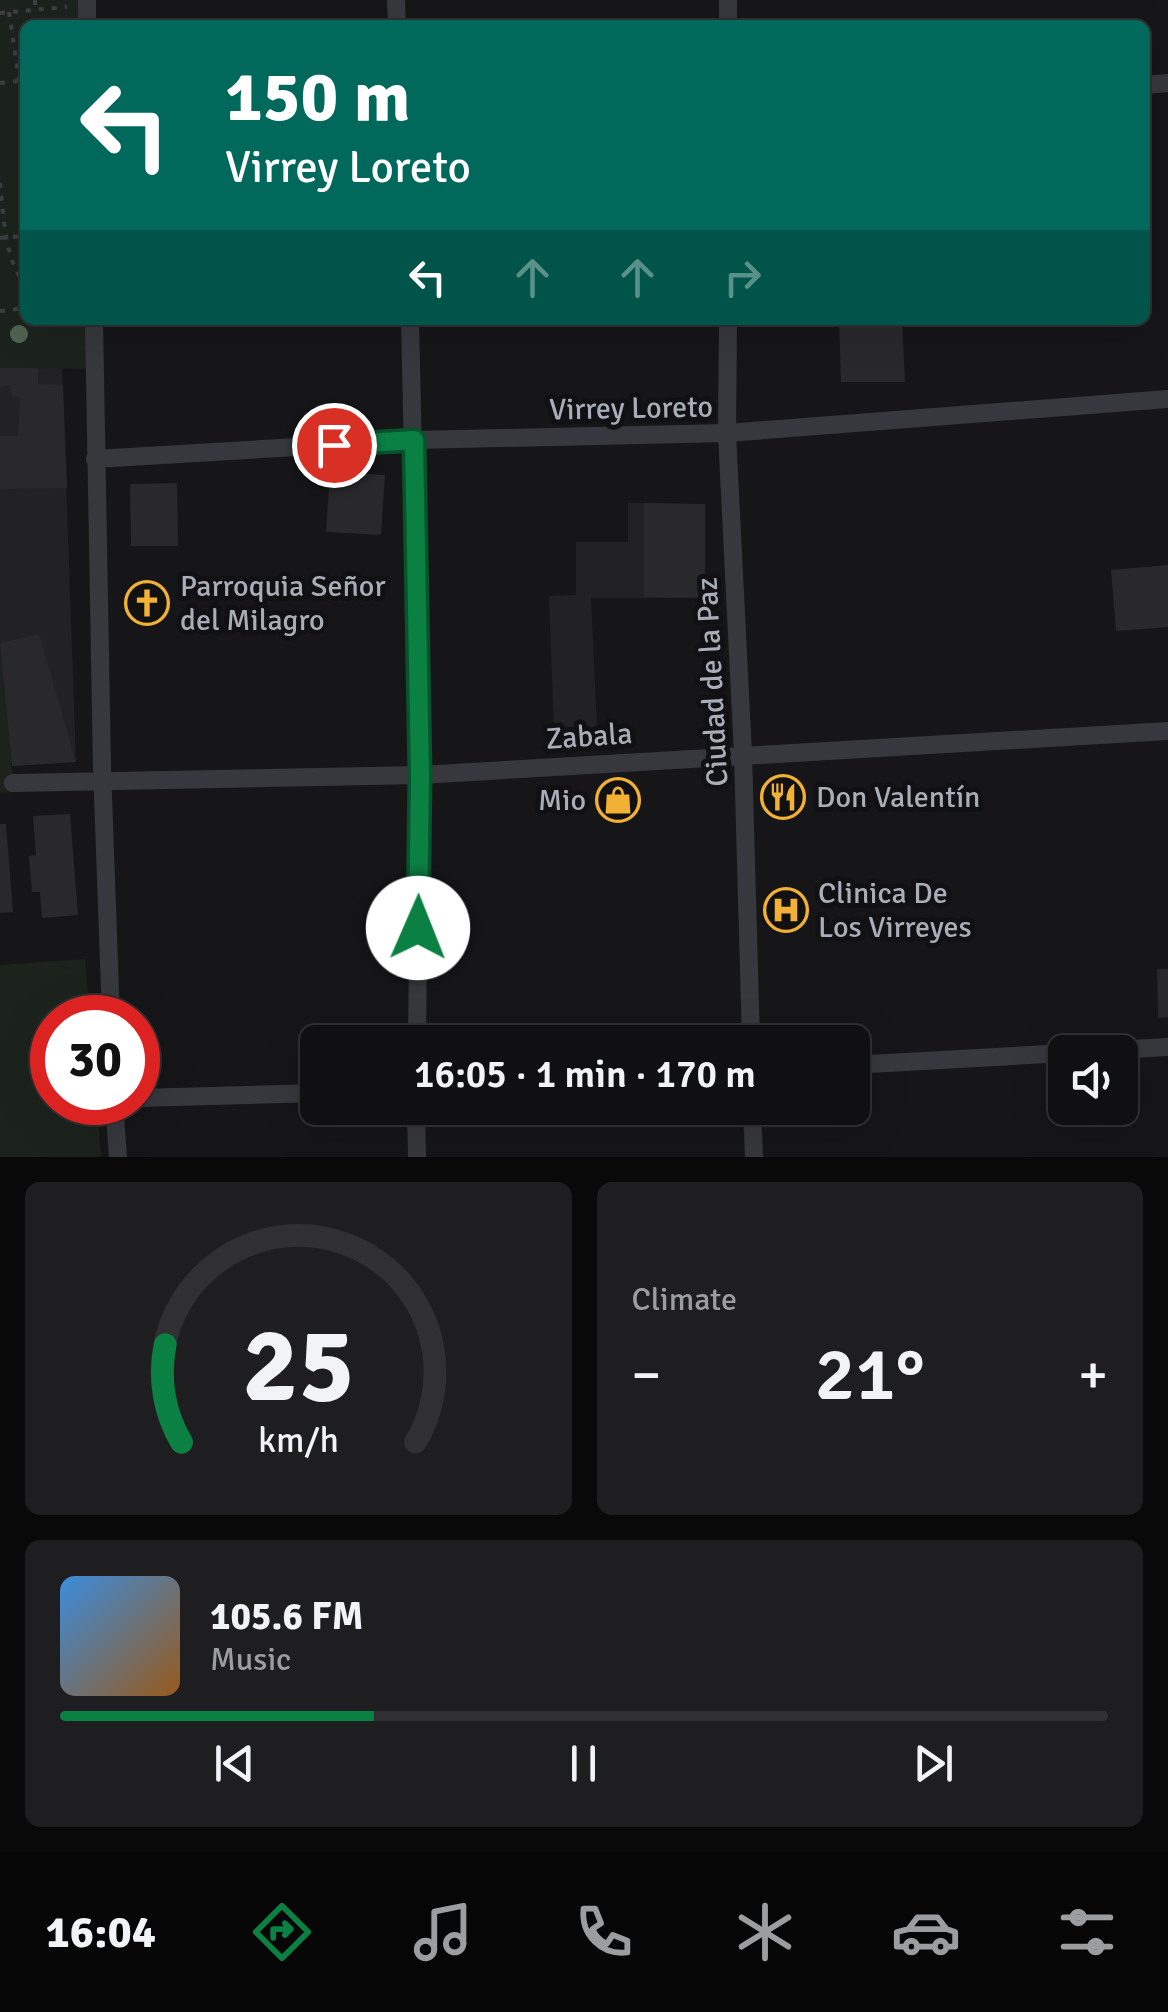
<!DOCTYPE html>
<html lang="en">
<head>
<meta charset="utf-8">
<style>
  :root { --surface:#101012; --page:#1e1e20; --text:#f1f3f6; --muted:#9c9d9f; --line:#303032; --accent:#0b8043 }
  body { margin:0; font-family:Signika,sans-serif; background:var(--page); color:var(--text); height:100vh; display:flex; flex-direction:column; font-size:38px; white-space:nowrap }
  * { box-sizing:border-box; margin:0 }
  p { font-size:32px; color:var(--muted) }
  .icon { flex:none; width:55px; height:55px; fill:none; stroke:currentColor; stroke-width:2; stroke-linecap:round; stroke-linejoin:round }
  .map { position:relative; height:1157px; overflow:hidden }
  .sheet { display:flex; flex-direction:column; gap:25px; padding:25px; background:#09090a; flex:1 }
  .sheet>* { flex:none }
  .guide { position:absolute; left:20px; top:20px; width:1130px; height:305px; border-radius:15px; box-shadow:0 10px 40px #0002,0 0 0 2px var(--line); background:#00695c; color:#fff; overflow:hidden }
  .fabs { position:absolute; left:1048px; top:1035px; display:grid; gap:20px }
  .fabs a { display:grid; place-items:center; width:90px; height:90px; border-radius:15px; background:var(--surface); box-shadow:0 10px 40px #0002,0 0 0 2px var(--line); font-size:50px }
  .speed { position:absolute; left:30px; top:995px; display:flex; gap:20px; font-size:50px; font-weight:700; text-align:center }
  .speed>* { display:grid; place-content:center; width:130px; height:130px; border-radius:50%; background:var(--surface); box-shadow:0 10px 40px #0002,0 0 0 2px var(--line); line-height:1 }
  .speed .limit { border:15px solid #d22; background:#fff; color:#111 }
  .pin { position:absolute; display:grid; place-items:center; width:85px; height:85px; color:#fff; margin:-42px; border:5px solid #fff; border-radius:50%; box-shadow:0 2px 10px #0007 }
  .me { position:absolute; width:110px; margin:-55px; rotate:1deg; stroke-linejoin:round; filter:drop-shadow(0 0 8px #0008) }
  .turn { display:flex; align-items:center; gap:35px; height:210px; padding:0 40px; font-size:45px }
  .turn .icon { width:130px; height:130px; stroke-width:2.5 }
  .turn b { display:block; font-size:70px; line-height:85px }
  .lanes { display:flex; align-items:center; height:95px; padding:0 40px; background:#0003; justify-content:center; gap:50px; direction:ltr }
  .lanes .off { opacity:.35 }
  .big { font-size:75px; font-weight:600; line-height:1.1 }
  .sheet .widget { flex:1; display:flex; flex-direction:column; justify-content:center; gap:15px; min-width:0; padding:0 35px; border-radius:15px; background:var(--page) }
  .sheet .dial { align-items:center; gap:0 }
  .dial svg { height:260px; overflow:visible; fill:none; stroke:var(--line); stroke-width:7; stroke-linecap:round; text-anchor:middle }
  .dial text { fill:var(--text); stroke:none }
  .song { display:flex; align-items:center; gap:30px }
  .cover { width:120px; height:120px; border-radius:15px; background:linear-gradient(135deg,hsl(210 70% 55%),hsl(30 70% 35%)) }
  .played { height:10px; border-radius:5px; background:linear-gradient(90deg,var(--accent) 30%,var(--line) 30%) }
  .keys { display:flex; justify-content:space-around; direction:ltr }
  .heat { display:flex; justify-content:space-between; align-items:center; font-size:55px; direction:ltr }
  .sheet .tiles { flex:1; display:grid; gap:25px; grid-template-columns:1fr 1fr }
  .widget:last-child { grid-column:span 2 }
  .trip { position:absolute; left:300px; top:1025px; width:570px; height:100px; border-radius:15px; background:var(--surface); box-shadow:0 10px 40px #0002,0 0 0 2px var(--line); font-weight:600; line-height:100px; text-align:center }
  .tabs { display:flex; height:160px; justify-content:space-around; align-items:center; background:#060607; color:var(--muted) }
  .tabs .icon { width:70px; height:70px }
  .tabs .on { color:var(--accent) }
  .tabs b { font-size:45px; color:var(--text) }
  .map>svg:first-child { display:block }
</style>
</head>
<body>
<div class="map">
<svg width="1168" height="1157" viewBox="0 0 1168 1157">
  <rect width="100%" height="100%" fill="#161618"/>
  <g fill="#222225">
    <polygon points="0,368 62,368 76,762 12,766 0,638"/>
    <polygon points="628,503 705,504 705,598 591,598 597,729 554,731 549,596 576,595 576,542 628,542"/>
  </g>
  <g fill="#1c231d">
    <polygon points="0,0 87,0 87,25 25,25 25,320 94,320 94,369 0,368"/>
    <polygon points="0,638 14,792 0,793"/>
    <polygon points="85,959 90,1017 52,1018 52,1102 97,1103 101,1157 0,1157 0,965"/>
  </g>
  <g fill="#29292c">
    <polygon points="839,320 902,320 905,382 841,382"/>
    <polygon points="0,368 38,368 38,384 63,385 67,488 0,489 0,436 18,436 20,397 12,396 11,385 0,387"/>
    <polygon points="330,472 385,475 381,535 326,532"/>
    <polygon points="177,483 178,546 131,546 130,484"/>
    <polygon points="644,503 705,504 705,598 644,597"/>
    <polygon points="1168,565 1168,627 1116,631 1111,570"/>
    <polygon points="39,634 76,762 12,766 0,643"/>
    <polygon points="70,814 78,915 42,918 40,892 32,892 29,856 36,855 33,816"/>
    <polygon points="0,824 6,824 13,912 0,913"/>
    <polygon points="1157,969 1168,969 1168,1017 1158,1018"/>
  </g>
  <g fill="none" stroke-linecap="round" stroke-linejoin="round">
    <g stroke="#3d3f44" stroke-width="4" stroke-dasharray="5 8" stroke-linecap="butt">
      <polyline points="35,0 35,10"/>
      <polyline points="9,12 25,120"/>
      <polyline points="0,13 67,7"/>
      <polyline points="0,83 25,80"/>
      <path d="M0,183C4,217 4,257 25,285"/>
      <polyline points="0,238 25,236"/>
      <polyline points="0,311 25,308"/>
      <polyline points="60,320 75,324"/>
    </g>
    <g stroke="#37383d" stroke-width="18">
      <polyline points="87,0 87,25"/>
      <polyline points="396,0 397,25"/>
      <polyline points="728,0 728,25"/>
      <polyline points="1145,85 1168,83"/>
      <polyline points="94,320 102,768 111,1018"/>
      <polyline points="410,320 420,775 417,1042"/>
      <polyline points="728,320 727,433 743,754 751,1042"/>
      <polyline points="95,459 414,440 727,433 1168,399"/>
      <polyline points="13,783 420,775 1168,731"/>
      <polyline points="1075,1052 1168,1047"/>
      <polyline points="852,1065 1065,1053"/>
      <polyline points="138,1098 318,1093"/>
      <polyline points="114,1102 118,1157"/>
      <polyline points="416,1108 417,1157"/>
      <polyline points="752,1108 754,1157"/>
    </g>
  </g>
  <circle fill="#506452" cx="19" cy="334" r="9"/>
  <g fill="none" stroke-linecap="round" stroke-linejoin="round">
    <g stroke="#07532c" stroke-width="25">
      <polyline id="route" points="334,445 414,440 420,775 418,928"/>
    </g>
    <use href="#route" stroke="#0b8043" stroke-width="18"/>
  </g>
  <defs>
    <g id="church-ring" transform="scale(2.25)"><circle r="9.5" fill="#111113" stroke="#f2b134" stroke-width="1.5"/><path d="M-1.2-6h2.4v3.5h3.3v2.4h-3.3V6h-2.4V-.1h-3.3v-2.4h3.3Z" fill="#f2b134"/></g>
    <g id="restaurant-ring" transform="scale(2.25)"><circle r="9.5" fill="#111113" stroke="#f2b134" stroke-width="1.5"/><path d="M-5-6h1v4h1v-4h1v4h1v-4h1v5L-1.5 .5V6h-2V.5L-5-1ZM5-6V6H3V1.5H1.5Q1.5-4 5-6Z" fill="#f2b134"/></g>
    <g id="shop-ring" transform="scale(2.25)"><circle r="9.5" fill="#111113" stroke="#f2b134" stroke-width="1.5"/><path d="M-5-2.5h2.3a2.7 3.5 0 0 1 5.4 0H5L5.5 6h-11ZM-1.5-2.5h3a1.5 2.3 0 0 0-3 0Z" fill="#f2b134"/></g>
    <g id="hospital-ring" transform="scale(2.25)"><circle r="9.5" fill="#111113" stroke="#f2b134" stroke-width="1.5"/><path d="M-5-5h3v3.5h4V-5h3V5h-3V1.5h-4V5h-3Z" fill="#f2b134"/></g>
  </defs>
  <g fill-rule="evenodd">
    <use href="#church-ring" x="147" y="603"/>
    <use href="#restaurant-ring" x="783" y="797"/>
    <use href="#shop-ring" x="618" y="800"/>
    <use href="#hospital-ring" x="786" y="910"/>
  </g>
  <g text-anchor="middle" stroke-width="10" stroke-linejoin="round" paint-order="stroke">
    <g font-size="30" fill="#a8adb8" stroke="#111113">
      <text transform="translate(631 408) rotate(-1)" y="10">Virrey Loreto</text>
      <text transform="translate(712 682) rotate(-93)" y="10">Ciudad de la Paz</text>
      <text transform="translate(589 736) rotate(-4)" y="10">Zabala</text>
    </g>
    <g font-size="30" fill="#a8adb8" stroke="#111113" text-anchor="start">
      <text x="180" y="596">Parroquia Señor<tspan x="180" dy="34">del Milagro</tspan></text>
      <text x="816" y="807">Don Valentín</text>
      <text x="586" y="810" text-anchor="end">Mio</text>
      <text x="818" y="903">Clinica De<tspan x="818" dy="34">Los Virreyes</tspan></text>
    </g>
  </g>
</svg>
<div class="fabs">
<a><svg class="icon" aria-label="sound" viewBox="0 0 24 24"><path d="M4 9h4l5-4v14l-5-4H4zM17 9q2 3 0 6"/></svg></a>
</div>
<div class="speed"><div class="limit">30</div></div>
<div class="pin" style="left:334px;top:445px;background:#d93025"><svg class="icon" aria-label="arrive" viewBox="0 0 24 24"><path d="M6 21V4h12l-3 4 3 4H6"/></svg></div>
<svg class="me" style="left:418px;top:928px" viewBox="-20 -20 40 40"><circle r="19" fill="#fff"/><path d="M0-13L10 11 0 6-10 11z" fill="#0b8043"/></svg>
<div class="trip">16:05 · 1 min · 170 m</div>
<div class="guide">
<div class="turn"><svg class="icon" aria-label="left" viewBox="0 0 24 24"><path d="M17 20v-9H6M10 6l-5 5 5 5"/></svg><div><b>150 m</b>Virrey Loreto</div></div>
<div class="lanes"><svg class="icon" aria-label="left" viewBox="0 0 24 24"><path d="M17 20v-9H6M10 6l-5 5 5 5"/></svg><svg class="icon off" aria-label="ahead" viewBox="0 0 24 24"><path d="M12 20V5M6 11l6-6 6 6"/></svg><svg class="icon off" aria-label="ahead" viewBox="0 0 24 24"><path d="M12 20V5M6 11l6-6 6 6"/></svg><svg class="icon off" aria-label="right" viewBox="0 0 24 24"><path d="M7 20v-9h11M14 6l5 5-5 5"/></svg></div>
</div>
</div>
<section class="sheet">
<div class="tiles">
<div class="widget dial"><svg viewBox="0 0 100 80">
<path d="M14 69A42 42 0 1 1 86 69"/>
<path d="M14 69A42 42 0 0 1 9 39" stroke="#0b8043"/>
<text x="50" y="56" font-size="32" font-weight="700">25</text>
<text x="50" y="72" font-size="11">km/h</text>
</svg></div>
<div class="widget"><p>Climate</p>
<div class="heat"><a>−</a><b class="big">21°</b><a>+</a></div>
</div>
<div class="widget">
<div class="song"><i class="cover"></i><div><b>105.6 FM</b><p>Music</p></div></div>
<div class="played"></div>
<div class="keys"><svg class="icon" aria-label="previous" viewBox="0 0 24 24"><path d="M18 5L8 12l10 7zM5 5v14"/></svg><svg class="icon" aria-label="pause" viewBox="0 0 24 24"><path d="M8 5v14M16 5v14"/></svg><svg class="icon" aria-label="next" viewBox="0 0 24 24"><path d="M6 5l10 7-10 7zM19 5v14"/></svg></div>
</div>
</div>
</section>
<nav class="tabs">
<b>16:04</b>
<svg class="icon on" aria-label="directions" viewBox="0 0 24 24"><path d="M12 3l9 9-9 9-9-9zM9 14v-3h6M13 9l2 2-2 2"/></svg>
<svg class="icon" aria-label="music" viewBox="0 0 24 24"><path d="M9 18V5l10-2v13"/><circle cx="6" cy="18" r="3"/><circle cx="16" cy="16" r="3"/></svg>
<svg class="icon" aria-label="phone" viewBox="0 0 24 24"><path d="M5 4h4l2 5-3 2q2 4 5 5l2-3 5 2v4C11 20 4 13 5 4z"/></svg>
<svg class="icon" aria-label="climate" viewBox="0 0 24 24"><path d="M12 3v18M4 7l16 10M4 17L20 7"/></svg>
<svg class="icon" aria-label="car" viewBox="0 0 24 24"><path d="M5 17H2v-5l4-1 3-4h7l3 4 3 1v5h-3M9 17h6M6 11h13"/><circle cx="7" cy="17" r="2"/><circle cx="17" cy="17" r="2"/></svg>
<svg class="icon" aria-label="filters" viewBox="0 0 24 24"><path d="M4 7h16M4 17h16"/><circle cx="9" cy="7" r="2"/><circle cx="15" cy="17" r="2"/></svg>
</nav>
</body>
</html>
